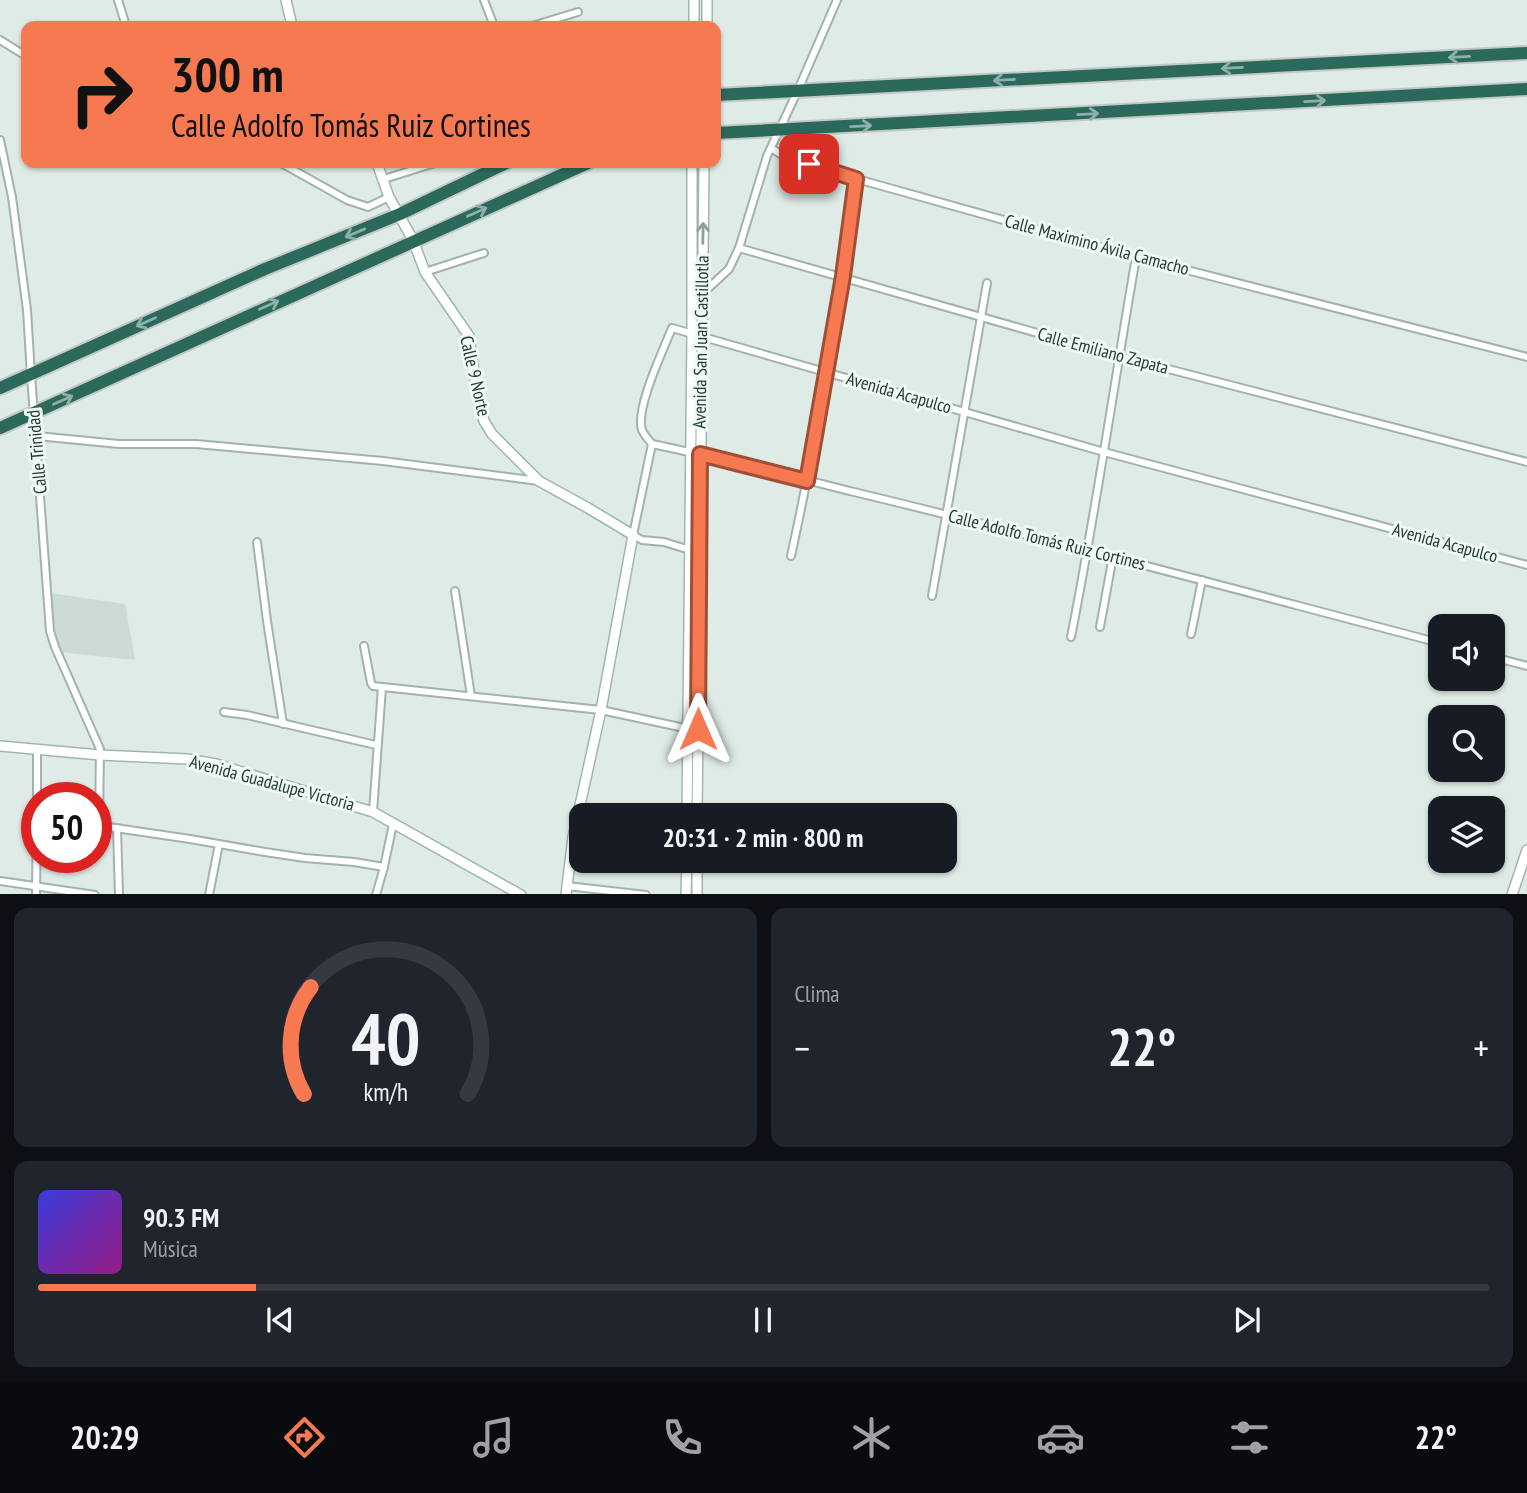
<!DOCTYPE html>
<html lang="es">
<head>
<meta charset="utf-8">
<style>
  :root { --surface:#171b24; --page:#20242c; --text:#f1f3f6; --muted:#9ea1a6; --line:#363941; --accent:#f67952 }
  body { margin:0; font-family:"PT Sans Narrow",sans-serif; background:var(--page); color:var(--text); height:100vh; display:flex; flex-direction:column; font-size:26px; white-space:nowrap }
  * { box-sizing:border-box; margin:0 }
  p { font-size:23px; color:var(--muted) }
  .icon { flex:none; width:38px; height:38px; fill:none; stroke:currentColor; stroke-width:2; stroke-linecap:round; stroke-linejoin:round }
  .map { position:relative; height:894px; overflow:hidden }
  .sheet { display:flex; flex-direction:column; gap:14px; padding:14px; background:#0d0f14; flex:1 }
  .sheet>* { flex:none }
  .hud { position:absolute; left:21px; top:21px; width:700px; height:147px; border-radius:14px; box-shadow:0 2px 5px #0004; background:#f67952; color:#111; overflow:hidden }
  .tools { position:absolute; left:1428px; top:614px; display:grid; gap:14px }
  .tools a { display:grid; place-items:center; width:77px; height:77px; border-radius:14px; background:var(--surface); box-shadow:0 2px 5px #0004; font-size:35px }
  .speed { position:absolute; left:21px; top:782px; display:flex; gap:14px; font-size:35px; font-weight:700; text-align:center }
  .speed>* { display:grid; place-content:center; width:91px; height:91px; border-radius:50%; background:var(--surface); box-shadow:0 2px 5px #0004; line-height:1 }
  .speed .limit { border:10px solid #d22; background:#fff; color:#111 }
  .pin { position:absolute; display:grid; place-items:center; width:60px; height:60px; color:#fff; margin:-30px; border-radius:14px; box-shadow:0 4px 10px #0006 }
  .me { position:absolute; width:77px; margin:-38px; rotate:0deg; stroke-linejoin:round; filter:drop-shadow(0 0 5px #0008) }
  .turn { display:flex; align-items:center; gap:24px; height:147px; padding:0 35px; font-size:32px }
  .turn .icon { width:91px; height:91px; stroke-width:2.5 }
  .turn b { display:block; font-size:49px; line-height:60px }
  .big { font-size:52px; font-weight:600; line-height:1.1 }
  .sheet .card { flex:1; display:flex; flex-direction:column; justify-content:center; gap:10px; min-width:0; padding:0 24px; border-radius:14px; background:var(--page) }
  .sheet .dial { align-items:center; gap:0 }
  .dial svg { height:182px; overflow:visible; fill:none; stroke:var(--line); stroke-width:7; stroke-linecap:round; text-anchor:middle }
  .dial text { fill:var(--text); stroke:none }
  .song { display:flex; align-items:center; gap:21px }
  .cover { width:84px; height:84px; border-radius:10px; background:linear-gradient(135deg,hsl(240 70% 55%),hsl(310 70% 35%)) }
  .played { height:7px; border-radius:4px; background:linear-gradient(90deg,var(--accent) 15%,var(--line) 15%) }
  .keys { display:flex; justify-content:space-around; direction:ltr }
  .heat { display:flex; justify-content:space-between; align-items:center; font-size:38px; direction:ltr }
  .sheet .tiles { flex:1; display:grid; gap:14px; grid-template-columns:1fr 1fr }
  .card:last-child { grid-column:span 2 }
  .trip { position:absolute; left:569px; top:803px; width:388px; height:70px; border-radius:14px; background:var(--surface); box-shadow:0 2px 5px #0004; font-weight:600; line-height:70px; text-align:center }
  .tabs { display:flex; height:112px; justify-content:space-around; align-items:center; background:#090b0e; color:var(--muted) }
  .tabs .icon { width:49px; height:49px }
  .tabs .current { color:var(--accent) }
  .tabs b { font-size:32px; color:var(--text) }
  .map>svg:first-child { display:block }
</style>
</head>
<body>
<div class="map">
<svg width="1527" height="895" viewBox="0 0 1527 895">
  <rect width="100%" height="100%" fill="#dfebe6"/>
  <polygon fill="#cddbd5" points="50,593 125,604 135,660 58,652 52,638"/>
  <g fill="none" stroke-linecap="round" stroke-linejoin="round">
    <g stroke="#a2b3ad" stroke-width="10">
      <g id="street">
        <polyline points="118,0 126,26"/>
        <polyline points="484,0 494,26"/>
        <polyline points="532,26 578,12"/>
        <polyline points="0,40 26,56"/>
        <polyline points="0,140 12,197 27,310 31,375 50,631 55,647 100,749 99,824 102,826 190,839 265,852 305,858 354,862 384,867"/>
        <polyline points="771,148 785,157 857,179 1136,257 1527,357"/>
        <polyline points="281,163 347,200 368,207 389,197"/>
        <polyline points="384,179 435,163"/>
        <polyline points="739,248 1118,356 1527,462"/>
        <polyline points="425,272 484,253"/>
        <polyline points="702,294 729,269 739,248 767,156 798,90 837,0"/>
        <polyline points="37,436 119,444 196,444 383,461 539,481"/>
        <path d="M652,444C649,440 644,435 642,430C635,409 663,351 672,328L1104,452L1527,565"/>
        <path d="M652,444C720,458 786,475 854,492C1050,539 1245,592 1440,643"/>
        <polyline points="652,444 633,535 642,540 664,542 690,550"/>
        <polyline points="257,542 267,621 283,724"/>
        <path d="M791,556C818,432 839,305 857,179"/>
        <polyline points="455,591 471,696"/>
        <polyline points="932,596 987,283"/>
        <polyline points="1100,627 1113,556"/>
        <polyline points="1191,634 1202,580"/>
        <path d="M1071,637C1096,511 1114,384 1136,257"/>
        <polyline points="364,646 371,683 373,686 601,710 689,729"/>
        <polyline points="1493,657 1527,666"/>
        <polyline points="224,712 247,715 376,745"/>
        <polyline points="37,798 37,751"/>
        <polyline points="373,812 382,687"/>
        <polyline points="117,828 119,895"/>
        <polyline points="0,881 95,895"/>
        <polyline points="567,886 646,895"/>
        <polyline points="36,895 37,815"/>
        <polyline points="209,895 219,844"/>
        <polyline points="376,895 384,867 393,824"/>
      </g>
    </g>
    <g stroke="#9eb7ae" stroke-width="12">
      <g id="secondary">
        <polyline points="286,0 292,26"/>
        <polyline points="694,26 694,0"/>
        <polyline points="707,26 707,0"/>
        <polyline points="377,163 389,197 413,240 425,272 469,336 478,400 484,421 492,434 539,481 588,508 633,535 601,710 573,837 566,895"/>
        <polyline points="0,746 100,755 187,759 216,764 373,812 521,895"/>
        <polyline points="687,816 692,333 692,163"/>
        <polyline points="697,816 704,163"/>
        <polyline points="697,861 697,895"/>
        <polyline points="686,895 687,861"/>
        <polyline points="1512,895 1527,850"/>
      </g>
    </g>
    <g stroke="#c1c8c6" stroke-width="16">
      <g id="highway">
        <polyline points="716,95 1527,53"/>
        <polyline points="716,133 1527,89"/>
        <polyline points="0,388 265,269 400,214 506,163"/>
        <polyline points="0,428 588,163"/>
      </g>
    </g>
    <use href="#street" stroke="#fff" stroke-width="6"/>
    <use href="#secondary" stroke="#fff" stroke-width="9"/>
    <use href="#highway" stroke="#2b695b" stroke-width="12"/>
  </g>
  <defs><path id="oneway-shaft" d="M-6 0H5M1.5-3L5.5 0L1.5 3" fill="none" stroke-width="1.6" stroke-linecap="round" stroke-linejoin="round" transform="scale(1.75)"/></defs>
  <g stroke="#8eb0a8">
    <use href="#oneway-shaft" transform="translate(1459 57) rotate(177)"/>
    <use href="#oneway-shaft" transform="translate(1232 68) rotate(177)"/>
    <use href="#oneway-shaft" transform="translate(1004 80) rotate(177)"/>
    <use href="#oneway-shaft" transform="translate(1315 101) rotate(-3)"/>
    <use href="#oneway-shaft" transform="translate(1088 114) rotate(-3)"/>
    <use href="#oneway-shaft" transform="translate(861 126) rotate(-3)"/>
    <use href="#oneway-shaft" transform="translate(477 212) rotate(-24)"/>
    <use href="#oneway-shaft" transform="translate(355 233) rotate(157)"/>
    <use href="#oneway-shaft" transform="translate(269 305) rotate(-24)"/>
    <use href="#oneway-shaft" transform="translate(146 322) rotate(156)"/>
    <use href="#oneway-shaft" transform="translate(63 400) rotate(-24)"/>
  </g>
  <use stroke="#909e9a" href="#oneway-shaft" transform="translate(703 233) rotate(-89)"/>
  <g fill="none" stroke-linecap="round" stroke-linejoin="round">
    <g stroke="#a04f35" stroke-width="18">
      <polyline id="route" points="698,729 700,454 807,481 843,276 856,179 809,164"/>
    </g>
    <use href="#route" stroke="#f67952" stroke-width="12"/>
  </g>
  <g text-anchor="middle" stroke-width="6" stroke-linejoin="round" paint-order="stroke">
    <g font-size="18" fill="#203c34" stroke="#f0f8f4">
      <text transform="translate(1097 245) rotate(15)" y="6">Calle Maximino Ávila Camacho</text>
      <text transform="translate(701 342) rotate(-89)" y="6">Avenida San Juan Castillotla</text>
      <text transform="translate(1103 351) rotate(15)" y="6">Calle Emiliano Zapata</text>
      <text transform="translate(475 376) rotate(77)" y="6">Calle 9 Norte</text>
      <text transform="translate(899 393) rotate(16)" y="6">Avenida Acapulco</text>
      <text transform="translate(37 452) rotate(-95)" y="6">Calle Trinidad</text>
      <text transform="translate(1047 540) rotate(14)" y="6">Calle Adolfo Tomás Ruiz Cortines</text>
      <text transform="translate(1445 543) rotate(15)" y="6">Avenida Acapulco</text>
      <text transform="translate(272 783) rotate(15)" y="6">Avenida Guadalupe Victoria</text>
    </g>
  </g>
</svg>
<div class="tools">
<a><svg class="icon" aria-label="sound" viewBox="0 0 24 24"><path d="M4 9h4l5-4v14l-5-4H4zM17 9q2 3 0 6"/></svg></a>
<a><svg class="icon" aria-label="search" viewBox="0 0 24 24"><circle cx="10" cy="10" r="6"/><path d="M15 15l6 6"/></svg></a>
<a><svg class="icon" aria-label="layers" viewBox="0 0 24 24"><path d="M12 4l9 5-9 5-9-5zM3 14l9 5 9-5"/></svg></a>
</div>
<div class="speed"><div class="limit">50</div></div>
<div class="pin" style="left:809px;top:164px;background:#d93025"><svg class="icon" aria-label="arrive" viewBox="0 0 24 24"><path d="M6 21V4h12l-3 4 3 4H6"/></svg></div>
<svg class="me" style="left:698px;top:729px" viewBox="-20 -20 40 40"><path d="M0-17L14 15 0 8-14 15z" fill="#f67952" stroke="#fff" stroke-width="4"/></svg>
<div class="trip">20:31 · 2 min · 800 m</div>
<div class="hud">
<div class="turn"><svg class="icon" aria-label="right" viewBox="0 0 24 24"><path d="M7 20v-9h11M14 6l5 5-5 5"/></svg><div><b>300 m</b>Calle Adolfo Tomás Ruiz Cortines</div></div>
</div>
</div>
<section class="sheet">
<div class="tiles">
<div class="card dial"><svg viewBox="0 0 100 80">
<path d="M14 69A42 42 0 1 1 86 69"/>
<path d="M14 69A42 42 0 0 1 17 22" stroke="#f67952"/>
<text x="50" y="56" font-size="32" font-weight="700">40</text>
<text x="50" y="72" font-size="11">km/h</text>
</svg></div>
<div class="card"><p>Clima</p>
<div class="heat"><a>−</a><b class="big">22°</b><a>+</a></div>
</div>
<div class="card">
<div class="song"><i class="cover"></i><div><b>90.3 FM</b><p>Música</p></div></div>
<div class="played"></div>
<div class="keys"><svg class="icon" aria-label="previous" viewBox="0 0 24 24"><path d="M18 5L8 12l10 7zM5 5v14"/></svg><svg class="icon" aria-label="pause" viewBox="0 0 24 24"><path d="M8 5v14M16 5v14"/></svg><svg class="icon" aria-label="next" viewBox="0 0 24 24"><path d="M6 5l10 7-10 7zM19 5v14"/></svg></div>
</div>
</div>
</section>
<nav class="tabs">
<b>20:29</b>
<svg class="icon current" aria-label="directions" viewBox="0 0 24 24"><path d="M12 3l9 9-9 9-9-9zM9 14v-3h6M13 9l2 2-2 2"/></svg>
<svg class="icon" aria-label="music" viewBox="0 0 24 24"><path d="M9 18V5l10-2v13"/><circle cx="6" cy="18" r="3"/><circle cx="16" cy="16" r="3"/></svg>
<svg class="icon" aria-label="phone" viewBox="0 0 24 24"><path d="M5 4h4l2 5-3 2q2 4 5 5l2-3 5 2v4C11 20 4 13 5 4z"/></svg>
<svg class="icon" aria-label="climate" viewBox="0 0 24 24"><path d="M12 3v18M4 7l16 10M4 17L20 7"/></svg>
<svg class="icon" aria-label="car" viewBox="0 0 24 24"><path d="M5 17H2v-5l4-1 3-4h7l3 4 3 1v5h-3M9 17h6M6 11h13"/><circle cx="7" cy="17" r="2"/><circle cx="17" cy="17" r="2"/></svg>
<svg class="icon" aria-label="filters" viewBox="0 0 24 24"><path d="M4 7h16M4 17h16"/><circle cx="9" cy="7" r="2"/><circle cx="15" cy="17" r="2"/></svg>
<b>22°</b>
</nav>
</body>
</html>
